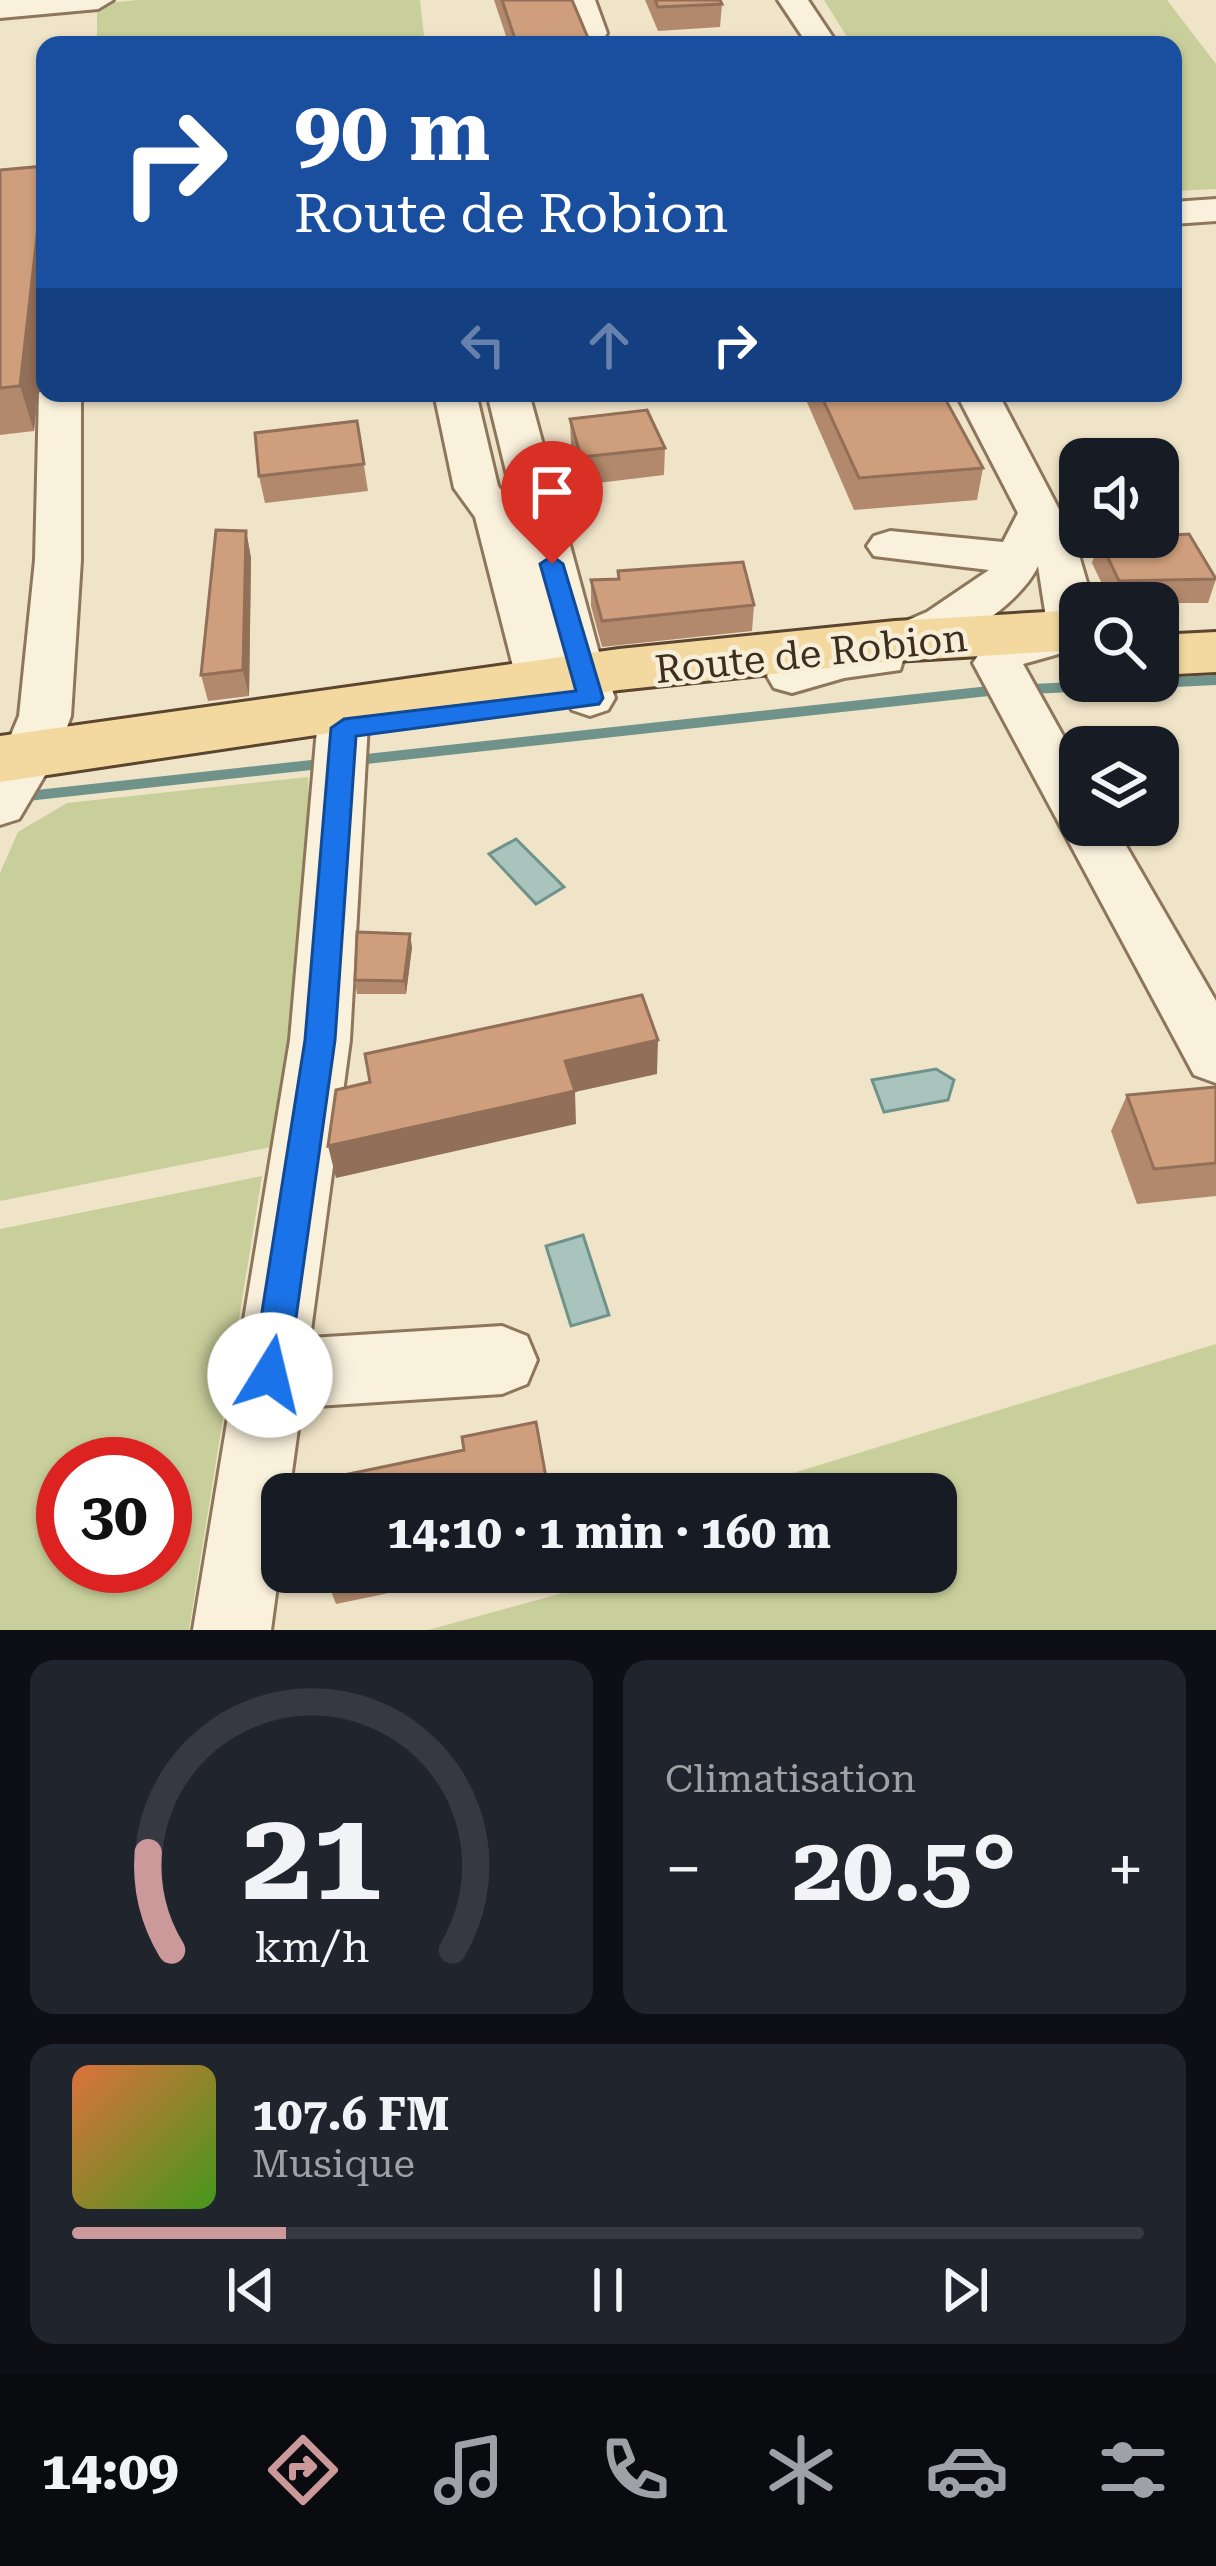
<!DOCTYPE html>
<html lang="fr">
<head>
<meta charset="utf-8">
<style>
  :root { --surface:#171b24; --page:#20242c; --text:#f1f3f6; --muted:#9ea1a6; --line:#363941; --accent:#cc999b }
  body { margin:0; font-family:"Roboto Serif",serif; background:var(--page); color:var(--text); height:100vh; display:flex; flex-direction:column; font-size:45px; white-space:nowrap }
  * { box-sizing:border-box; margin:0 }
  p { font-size:39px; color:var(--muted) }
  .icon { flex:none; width:66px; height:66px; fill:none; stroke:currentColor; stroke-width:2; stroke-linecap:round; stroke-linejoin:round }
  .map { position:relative; height:1630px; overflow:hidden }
  .sheet { display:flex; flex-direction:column; gap:30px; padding:30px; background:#0d0f14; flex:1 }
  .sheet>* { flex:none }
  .banner { position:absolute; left:36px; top:36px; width:1146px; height:366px; border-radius:24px; box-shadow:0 3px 9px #0004; background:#1a4fa0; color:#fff; overflow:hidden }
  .controls { position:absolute; left:1059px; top:438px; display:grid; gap:24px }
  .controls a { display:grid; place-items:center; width:120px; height:120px; border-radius:24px; background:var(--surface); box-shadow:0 3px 9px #0004; font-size:60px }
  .speed { position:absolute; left:36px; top:1437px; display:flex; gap:24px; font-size:60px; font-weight:700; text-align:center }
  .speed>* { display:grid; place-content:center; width:156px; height:156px; border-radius:50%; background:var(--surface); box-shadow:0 3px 9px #0004; line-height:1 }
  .speed .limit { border:18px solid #d22; background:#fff; color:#111 }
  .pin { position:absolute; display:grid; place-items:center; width:102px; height:102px; color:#fff; margin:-123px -51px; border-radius:50% 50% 50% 0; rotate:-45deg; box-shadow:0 0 12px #0007 }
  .pin .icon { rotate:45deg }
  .me { position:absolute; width:132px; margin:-66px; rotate:9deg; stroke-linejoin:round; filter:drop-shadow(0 0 9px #0008) }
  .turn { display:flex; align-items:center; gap:42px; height:252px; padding:0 60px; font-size:54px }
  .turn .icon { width:156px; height:156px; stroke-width:2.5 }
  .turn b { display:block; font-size:84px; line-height:102px }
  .lanes { display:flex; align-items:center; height:114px; padding:0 60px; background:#0003; justify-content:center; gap:60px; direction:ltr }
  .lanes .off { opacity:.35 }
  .big { font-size:90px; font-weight:700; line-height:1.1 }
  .sheet .card { flex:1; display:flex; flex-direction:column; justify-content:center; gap:18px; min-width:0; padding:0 42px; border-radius:24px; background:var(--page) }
  .sheet .dial { align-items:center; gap:0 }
  .dial svg { height:312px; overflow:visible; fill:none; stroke:var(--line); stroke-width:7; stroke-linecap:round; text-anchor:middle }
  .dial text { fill:var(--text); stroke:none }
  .song { display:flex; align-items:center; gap:36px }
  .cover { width:144px; height:144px; border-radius:18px; background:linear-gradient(135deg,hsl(20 70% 55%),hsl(100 70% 35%)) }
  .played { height:12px; border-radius:6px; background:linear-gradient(90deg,var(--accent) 20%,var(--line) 20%) }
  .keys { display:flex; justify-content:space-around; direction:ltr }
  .heat { display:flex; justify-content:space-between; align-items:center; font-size:66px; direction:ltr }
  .sheet .tiles { flex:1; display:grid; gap:30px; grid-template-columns:1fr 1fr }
  .card:last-child { grid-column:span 2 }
  .trip { position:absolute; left:261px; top:1473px; width:696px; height:120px; border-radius:24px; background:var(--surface); box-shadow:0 3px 9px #0004; font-weight:700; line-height:120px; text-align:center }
  .tabs { display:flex; height:192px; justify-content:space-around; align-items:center; background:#090b0e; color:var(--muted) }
  .tabs .icon { width:84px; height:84px }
  .tabs .current { color:var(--accent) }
  .tabs b { font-size:54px; color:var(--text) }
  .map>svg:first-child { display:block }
</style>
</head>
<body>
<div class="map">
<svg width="1216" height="1630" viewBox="0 0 1216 1630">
  <rect width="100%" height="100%" fill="#f0e4c8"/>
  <g fill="#c9cf9b" fill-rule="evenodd">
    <polygon points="138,0 420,0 425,45 97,45 97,4"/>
    <polygon points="824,0 1167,0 1216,64 1216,189 1173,191 1173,45 852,45"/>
    <polygon points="308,777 315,955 286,1144 0,1201 0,873 18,832 67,803"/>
    <path d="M262,1176L189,1630H0V1229ZM165,1464V1566H63V1464Z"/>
    <polygon points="1216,1344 1216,1630 428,1630 640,1572 936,1572 936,1494 724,1494"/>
  </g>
  <g fill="#a9c4bc" stroke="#6f938a" stroke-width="3">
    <polygon points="516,839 564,887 536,904 489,854"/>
    <polygon points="936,1069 954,1080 948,1100 884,1112 872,1080"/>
    <polygon points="583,1235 609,1315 571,1326 546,1246"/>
  </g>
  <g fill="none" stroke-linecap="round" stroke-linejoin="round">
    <polygon fill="#6f938a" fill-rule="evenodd" points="1216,675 1216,685 989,696 0,804 0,794 989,686 1096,681 1158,681 1158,678"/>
    <g stroke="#8d765c" stroke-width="6">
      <g id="minor">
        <polygon points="0,0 113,0 98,9 0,18"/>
        <polygon points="565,0 595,0 607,33 603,39 581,39"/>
        <polygon points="778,0 808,0 838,45 808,45"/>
        <polygon points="1216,199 1216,221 1173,224 1173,202"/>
        <polygon points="45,385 45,393 81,393 81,560 71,716 57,755 19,819 0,825 0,761 19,716 35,560 39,393"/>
        <polygon points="434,393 476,393 498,486 515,508 487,393 529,393 598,649 615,698 608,710 590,716 572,710 562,690 542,699 524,694 517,682 475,517 454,488"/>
        <path d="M956,393H998L1074,538L1093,603H1080V648L1023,664L1080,766V825H1114L1216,1001V1083L1194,1075L973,663L981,651L1001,647L1008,636L1047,624L1038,566C1019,606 950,651 905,654L900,670L844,678L792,693L774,688L767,676L774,664L843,644L887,642L892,627L927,612L989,570L874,556L867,546L874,536L890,531L1003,542L1018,513Z"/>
        <polygon points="344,688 362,693 369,706 350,1040 310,1338 502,1326 527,1336 537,1360 527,1384 502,1394 301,1407 289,1494 282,1494 282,1549 271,1630 193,1630 290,1040 319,706 326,693"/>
      </g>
    </g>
    <g stroke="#5b4430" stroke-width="6">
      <g id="major">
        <polygon points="1080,610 1080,650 895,661 619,690 0,782 0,736 619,649 895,621"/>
        <polygon points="1216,632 1216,672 1158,675 1158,635"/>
      </g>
    </g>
    <use href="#minor" fill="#faf1dc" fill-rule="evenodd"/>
    <use href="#major" fill="#f3d9a0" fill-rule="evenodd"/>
  </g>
  <g fill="#b2896c">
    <polygon points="494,0 572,0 591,45 509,45"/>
    <polygon points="645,0 720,0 722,4 720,27 658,31"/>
    <polygon points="45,166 45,318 34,431 0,435 0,170"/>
    <polygon points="803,393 942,393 983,468 977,500 854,510"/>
    <polygon points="570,419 665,448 664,475 581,485 571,446"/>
    <polygon points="357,421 368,491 265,503 259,476"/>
    <polygon points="246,531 251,558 249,696 208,701 201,675"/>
    <polygon points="1099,539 1216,579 1208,603 1111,603 1092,563"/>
    <polygon points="618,571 754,605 752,631 602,647 591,606 591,580 618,579"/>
    <polygon points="412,947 406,994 357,994 355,980"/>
    <polygon points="1216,1087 1216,1196 1137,1204 1111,1131 1127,1095"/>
    <polygon points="328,1572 490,1572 336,1604 329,1586"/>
  </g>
  <g fill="#916f58">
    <polygon points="45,166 45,318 34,431 20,386"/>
    <polygon points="246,531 251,558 249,696 243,670"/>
    <polygon points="410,934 412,947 406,994 404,981"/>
    <polygon points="658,1040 657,1074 575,1092 576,1124 336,1178 328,1146 565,1061"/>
  </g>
  <g fill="#cf9f7d" stroke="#916f58" stroke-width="3">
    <polygon points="502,0 572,0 591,45 517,45"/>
    <polygon points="655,0 720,0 722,4 658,7"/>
    <polygon points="45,166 20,386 0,388 0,170"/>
    <polygon points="820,393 942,393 983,468 859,478"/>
    <polygon points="647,410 665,448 581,457 570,419"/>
    <polygon points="357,421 364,464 259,476 255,433"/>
    <polygon points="216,530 246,531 243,670 201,675"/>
    <polygon points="1189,534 1216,579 1119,581 1099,539"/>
    <polygon points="743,562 754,605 602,621 591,580 619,579 618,571"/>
    <polygon points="357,932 410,934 404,981 355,980"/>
    <polygon points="642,995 658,1040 565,1061 575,1091 328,1146 336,1090 370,1082 365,1054"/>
    <polygon points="1216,1087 1216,1163 1154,1169 1127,1095"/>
    <polygon points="536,1422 549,1494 322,1494 320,1480 464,1450 462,1437"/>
    <polygon points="328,1572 396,1572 329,1586"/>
  </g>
  <polygon fill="#1a73e8" stroke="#114b97" stroke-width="3" points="552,556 563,564 603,698 599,704 356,736 335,1040 288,1375 283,1387 270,1392 257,1387 252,1375 305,1040 331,728 344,719 576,691 540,564"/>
  <g text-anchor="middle" stroke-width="9" stroke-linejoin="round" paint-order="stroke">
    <g font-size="39" fill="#3d2e20" stroke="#f7eed8">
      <text transform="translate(811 653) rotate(-6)" y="14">Route de Robion</text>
    </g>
  </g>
</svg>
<div class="controls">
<a><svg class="icon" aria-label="sound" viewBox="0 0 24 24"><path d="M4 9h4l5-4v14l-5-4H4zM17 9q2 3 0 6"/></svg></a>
<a><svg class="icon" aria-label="search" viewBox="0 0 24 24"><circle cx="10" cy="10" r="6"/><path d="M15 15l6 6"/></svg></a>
<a><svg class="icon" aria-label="layers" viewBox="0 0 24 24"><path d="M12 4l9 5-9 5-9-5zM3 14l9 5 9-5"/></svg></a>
</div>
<div class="speed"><div class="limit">30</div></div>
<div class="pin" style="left:552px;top:564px;background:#d93025"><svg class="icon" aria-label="arrive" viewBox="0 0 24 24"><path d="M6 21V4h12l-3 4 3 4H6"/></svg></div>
<svg class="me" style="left:270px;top:1375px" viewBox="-20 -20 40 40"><circle r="19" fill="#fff"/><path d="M0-13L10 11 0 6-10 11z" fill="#1a73e8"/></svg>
<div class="trip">14:10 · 1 min · 160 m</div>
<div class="banner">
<div class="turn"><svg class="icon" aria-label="right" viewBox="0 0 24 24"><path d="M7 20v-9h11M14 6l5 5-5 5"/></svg><div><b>90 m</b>Route de Robion</div></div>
<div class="lanes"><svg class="icon off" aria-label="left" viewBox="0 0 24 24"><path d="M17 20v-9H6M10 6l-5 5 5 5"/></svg><svg class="icon off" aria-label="ahead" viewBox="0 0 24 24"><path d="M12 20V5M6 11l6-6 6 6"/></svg><svg class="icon" aria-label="right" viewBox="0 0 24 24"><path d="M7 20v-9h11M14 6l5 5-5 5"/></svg></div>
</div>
</div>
<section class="sheet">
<div class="tiles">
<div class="card dial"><svg viewBox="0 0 100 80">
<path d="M14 69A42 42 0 1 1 86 69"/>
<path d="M14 69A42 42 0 0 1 8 44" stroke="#cc999b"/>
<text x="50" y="56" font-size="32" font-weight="700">21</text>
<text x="50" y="72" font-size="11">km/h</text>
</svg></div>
<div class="card"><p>Climatisation</p>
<div class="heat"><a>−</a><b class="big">20.5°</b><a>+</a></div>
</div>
<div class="card">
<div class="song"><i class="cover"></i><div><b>107.6 FM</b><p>Musique</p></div></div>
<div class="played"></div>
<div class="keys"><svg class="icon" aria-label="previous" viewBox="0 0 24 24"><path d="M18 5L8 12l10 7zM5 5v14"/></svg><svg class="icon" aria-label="pause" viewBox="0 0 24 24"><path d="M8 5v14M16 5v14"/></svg><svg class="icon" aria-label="next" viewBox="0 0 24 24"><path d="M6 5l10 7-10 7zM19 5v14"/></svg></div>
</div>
</div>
</section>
<nav class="tabs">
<b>14:09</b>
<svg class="icon current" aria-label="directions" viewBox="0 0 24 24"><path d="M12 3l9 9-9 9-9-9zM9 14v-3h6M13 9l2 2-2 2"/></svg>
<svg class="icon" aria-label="music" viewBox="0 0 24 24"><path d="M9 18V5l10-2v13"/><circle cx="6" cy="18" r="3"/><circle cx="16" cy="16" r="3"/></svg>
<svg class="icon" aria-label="phone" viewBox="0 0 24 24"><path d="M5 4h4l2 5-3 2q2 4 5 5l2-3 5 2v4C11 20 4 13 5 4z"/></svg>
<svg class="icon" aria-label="climate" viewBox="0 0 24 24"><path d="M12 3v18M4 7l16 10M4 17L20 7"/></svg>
<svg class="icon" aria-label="car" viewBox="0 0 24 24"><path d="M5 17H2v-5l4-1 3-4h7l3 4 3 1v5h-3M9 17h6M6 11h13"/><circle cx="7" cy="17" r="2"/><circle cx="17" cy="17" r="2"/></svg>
<svg class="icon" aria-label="filters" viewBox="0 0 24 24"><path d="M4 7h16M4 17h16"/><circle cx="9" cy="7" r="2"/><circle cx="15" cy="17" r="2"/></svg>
</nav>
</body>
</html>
